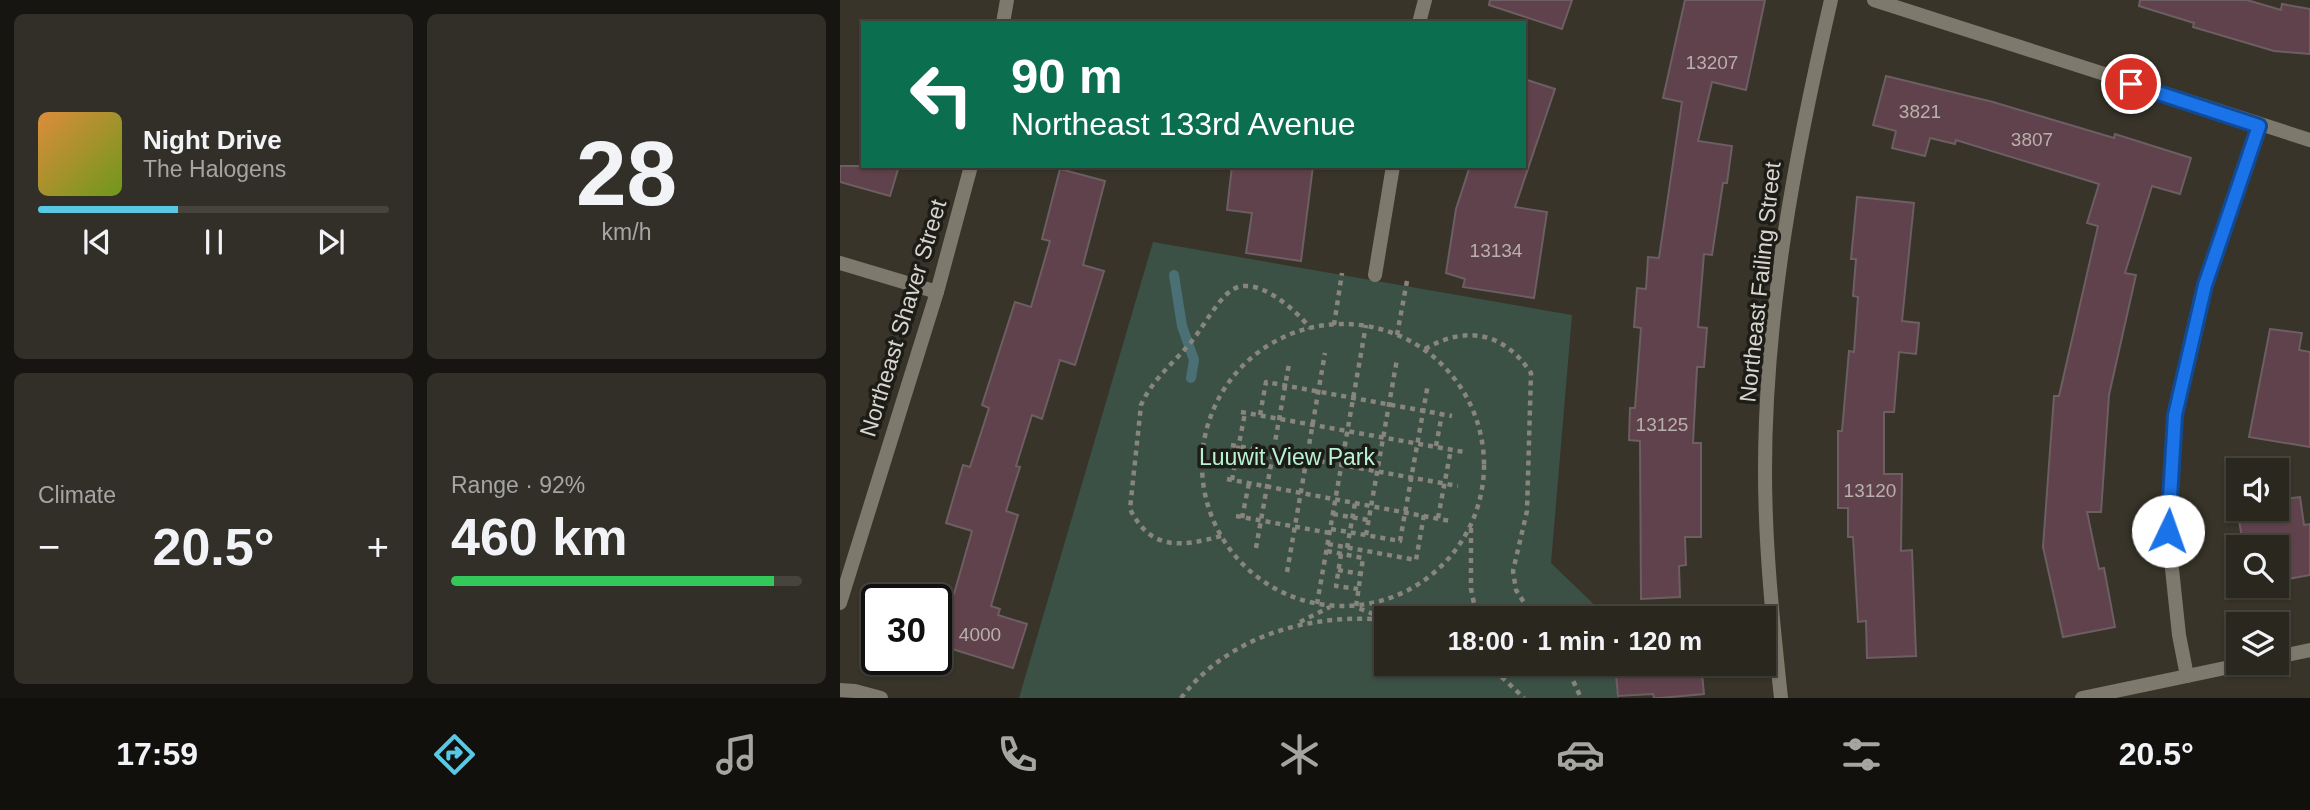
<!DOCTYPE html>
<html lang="en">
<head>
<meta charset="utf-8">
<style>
  :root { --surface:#2a271f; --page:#322f28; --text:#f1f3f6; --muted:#a5a5a4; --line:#46443d; --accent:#58c8e4 }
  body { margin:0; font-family:Helvetica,sans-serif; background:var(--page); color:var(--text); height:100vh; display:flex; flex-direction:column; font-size:26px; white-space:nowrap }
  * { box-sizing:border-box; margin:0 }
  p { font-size:23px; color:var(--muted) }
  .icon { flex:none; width:38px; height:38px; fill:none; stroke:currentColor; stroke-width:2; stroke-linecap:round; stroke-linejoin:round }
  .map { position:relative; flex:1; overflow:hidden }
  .details { display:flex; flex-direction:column; gap:14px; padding:14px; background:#171511; width:840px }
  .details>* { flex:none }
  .banner { position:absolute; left:21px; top:21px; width:665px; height:147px; border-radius:0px; box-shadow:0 2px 5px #0004,0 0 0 2px var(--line); background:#0b6e4f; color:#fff; overflow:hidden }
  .tools { position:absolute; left:1386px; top:458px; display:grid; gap:14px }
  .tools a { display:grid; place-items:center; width:63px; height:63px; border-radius:0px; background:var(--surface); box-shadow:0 2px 5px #0004,0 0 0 2px var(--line); font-size:35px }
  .speed { position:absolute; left:21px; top:584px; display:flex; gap:14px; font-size:35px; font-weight:700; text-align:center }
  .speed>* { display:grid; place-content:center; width:91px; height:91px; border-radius:50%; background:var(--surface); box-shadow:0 2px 5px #0004,0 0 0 2px var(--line); line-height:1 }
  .speed .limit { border:4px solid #111; border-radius:10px; background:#fff; color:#111 }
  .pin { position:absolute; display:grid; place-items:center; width:60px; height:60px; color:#fff; margin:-30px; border:4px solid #fff; border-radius:50%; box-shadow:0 2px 7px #0007 }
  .me { position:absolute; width:77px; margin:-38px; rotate:3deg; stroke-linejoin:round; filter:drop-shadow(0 0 5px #0008) }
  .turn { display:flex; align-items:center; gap:24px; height:147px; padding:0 35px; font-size:32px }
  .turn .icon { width:91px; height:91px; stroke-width:2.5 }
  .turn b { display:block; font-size:49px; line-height:60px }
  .big { font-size:52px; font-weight:600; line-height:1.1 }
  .details .widget { flex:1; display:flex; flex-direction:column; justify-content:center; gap:10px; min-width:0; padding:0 24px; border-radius:10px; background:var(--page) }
  .details .dial { align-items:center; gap:0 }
  .dial b { font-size:91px; line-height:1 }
  .song { display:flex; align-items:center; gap:21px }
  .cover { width:84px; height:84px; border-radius:10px; background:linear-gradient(135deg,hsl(30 70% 55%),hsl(80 70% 35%)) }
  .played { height:7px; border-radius:4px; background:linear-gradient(90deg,var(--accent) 40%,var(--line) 40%) }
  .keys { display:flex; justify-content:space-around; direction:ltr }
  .heat { display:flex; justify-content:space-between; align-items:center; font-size:38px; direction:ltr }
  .charge { height:10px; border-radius:5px; background:linear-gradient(90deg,#34c759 92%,var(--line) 0) }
  .details .tiles { flex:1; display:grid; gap:14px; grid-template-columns:repeat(2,1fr) }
  .trip { position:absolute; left:534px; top:606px; width:402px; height:70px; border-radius:0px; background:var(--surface); box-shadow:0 2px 5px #0004,0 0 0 2px var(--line); font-weight:600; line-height:70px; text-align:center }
  .tab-bar { display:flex; height:112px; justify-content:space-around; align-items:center; background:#11100c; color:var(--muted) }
  .tab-bar .icon { width:49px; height:49px }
  .tab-bar .on { color:var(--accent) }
  .tab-bar b { font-size:32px; color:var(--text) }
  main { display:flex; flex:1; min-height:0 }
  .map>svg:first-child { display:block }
</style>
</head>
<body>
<main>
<section class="details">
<div class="tiles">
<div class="widget">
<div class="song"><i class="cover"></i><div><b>Night Drive</b><p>The Halogens</p></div></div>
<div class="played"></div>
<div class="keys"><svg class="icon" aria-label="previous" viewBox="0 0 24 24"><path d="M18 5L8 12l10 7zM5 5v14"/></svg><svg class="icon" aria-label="pause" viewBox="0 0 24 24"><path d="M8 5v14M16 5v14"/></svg><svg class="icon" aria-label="next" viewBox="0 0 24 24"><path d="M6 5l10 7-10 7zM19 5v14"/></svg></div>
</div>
<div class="widget dial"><b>28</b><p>km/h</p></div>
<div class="widget"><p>Climate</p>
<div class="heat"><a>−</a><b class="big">20.5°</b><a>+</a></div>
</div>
<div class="widget"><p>Range · 92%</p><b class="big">460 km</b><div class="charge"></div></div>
</div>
</section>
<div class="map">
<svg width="1470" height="698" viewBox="0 0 1470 698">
  <rect width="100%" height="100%" fill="#383429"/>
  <polygon fill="#3b5145" points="313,242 732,315 711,563 768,618 546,618 546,663 774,663 779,698 179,698"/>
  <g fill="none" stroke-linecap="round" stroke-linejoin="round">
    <polyline stroke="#4a6f74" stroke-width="10" points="334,275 342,326 354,360 351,378"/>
  </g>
  <g fill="#5f424b" stroke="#6c5e62" stroke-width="2">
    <polygon points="650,0 732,0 722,29 649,5"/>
    <polygon points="845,0 925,0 906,90 872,82 858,141 892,146 887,183 883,183 872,255 864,254 858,327 867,328 864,367 857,367 853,443 861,443 861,537 845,537 846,565 839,566 840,597 801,599 800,441 789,440 790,408 795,408 801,328 794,327 797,288 806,289 808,257 819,258 842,102 823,98"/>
    <polygon points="1300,0 1407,0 1441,10 1442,4 1470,9 1470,54 1434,51 1353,27 1354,23 1299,6"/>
    <polygon points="1046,76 1153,102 1274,138 1275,134 1351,158 1340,194 1312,186 1285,273 1296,275 1269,395 1261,512 1247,512 1259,569 1264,568 1275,627 1223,637 1203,547 1214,396 1219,396 1258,226 1247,223 1259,184 1116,140 1115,144 1090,138 1085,156 1052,148 1056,131 1033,125"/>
    <polygon points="684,79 715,89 675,207 707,212 694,298 623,287 625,279 606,273 616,209 630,166 689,166 684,165"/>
    <polygon points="0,166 59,166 50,196 0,182"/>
    <polygon points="392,166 473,166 461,261 406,253 412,213 387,210"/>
    <polygon points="220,169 265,181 243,265 264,271 235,365 220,360 202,419 192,415 176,466 180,467 166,511 178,515 151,606 160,609 158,615 187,624 173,668 96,644 96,588 114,594 132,531 106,523 123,465 130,467 149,408 142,405 175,302 191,307 210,241 202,239"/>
    <polygon points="1017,197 1074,203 1062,321 1079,323 1076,354 1059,352 1054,412 1044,412 1044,474 1062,474 1061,551 1072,550 1076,656 1027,658 1026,621 1018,622 1013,537 1008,537 1008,508 998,508 998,431 1002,431 1009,351 1014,352 1018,297 1013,296 1016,259 1011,259"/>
    <polygon points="1430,329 1462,333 1459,350 1470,352 1470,447 1409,437"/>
    <polygon points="1460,497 1464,525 1470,524 1470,575 1437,581 1437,548 1422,548 1422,542 1403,545 1397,507 1398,509 1437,509 1437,500"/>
    <polygon points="775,663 861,663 864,694 820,698 814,698 813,694 778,696"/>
  </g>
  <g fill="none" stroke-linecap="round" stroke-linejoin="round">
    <g stroke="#88857c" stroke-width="4.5" stroke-dasharray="5 5" stroke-linecap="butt">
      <circle cx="503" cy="465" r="141"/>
      <polyline points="494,325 502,273"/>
      <polyline points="557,335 567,281"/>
      <path d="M585,349C626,325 664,332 691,373L687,511L673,571L676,590L694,618"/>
      <polyline points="401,412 624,452"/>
      <polyline points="420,415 426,382 612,416"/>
      <polyline points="391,445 618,486"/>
      <polyline points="596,446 602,414"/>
      <polyline points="387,479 610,521"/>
      <polyline points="392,480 405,413"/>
      <polyline points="493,514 528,520"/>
      <polyline points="396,516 490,533"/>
      <polyline points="402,518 409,483"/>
      <polyline points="598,518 611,449"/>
      <polyline points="631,528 631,589 637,618"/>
      <polyline points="491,529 560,541 588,384"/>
      <polyline points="526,535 557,359"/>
      <path d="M381,536C341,547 311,551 290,509L301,405C314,376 337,361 355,337C366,322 375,305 388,293C412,270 455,309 470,328"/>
      <polyline points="488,544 576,560 584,515"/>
      <polyline points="416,548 449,364"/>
      <polyline points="507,548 515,503"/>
      <polyline points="487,551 523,558 516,607 545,619"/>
      <polyline points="501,554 496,586 518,589"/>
      <polyline points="498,570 521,574"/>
      <polyline points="447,572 485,353"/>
      <polyline points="477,604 526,325"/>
      <polyline points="460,622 490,607"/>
      <polyline points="647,663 684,698"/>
      <polyline points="655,663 660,672"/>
      <polyline points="725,663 741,698"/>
      <path d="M341,698C389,635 471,613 546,620"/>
    </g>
    <g stroke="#7e796d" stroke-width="14">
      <polyline points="1034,0 1470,140"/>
      <polyline points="163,23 167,0"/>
      <polyline points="579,23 585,0"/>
      <polyline points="0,263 97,292"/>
      <polyline points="535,275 553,166"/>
      <polyline points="0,603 97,292 131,166"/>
      <polyline points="1437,657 1470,650"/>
      <polyline points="1347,676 1339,635 1328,531 1334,415 1365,285 1419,126"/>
      <polyline points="0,690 15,691 41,698"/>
      <path d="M941,698C933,623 925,547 925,471C925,312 955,155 991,0"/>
      <polyline points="1242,698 1409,663"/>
    </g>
  </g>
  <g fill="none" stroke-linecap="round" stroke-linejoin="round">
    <g stroke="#114b97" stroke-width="18">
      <polyline id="route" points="1291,84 1419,126 1365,285 1335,415 1328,531"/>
    </g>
    <use href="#route" stroke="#1a73e8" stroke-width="12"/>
  </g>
  <g text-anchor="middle" stroke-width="7" stroke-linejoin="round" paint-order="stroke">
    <g font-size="19" fill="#b9b0ad">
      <text x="872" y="69">13207</text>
      <text x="1080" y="118">3821</text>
      <text x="1192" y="146">3807</text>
      <text x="656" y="257">13134</text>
      <text x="822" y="431">13125</text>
      <text x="1030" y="497">13120</text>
      <text x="140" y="641">4000</text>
    </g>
    <g font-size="23" fill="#d7d5ce" stroke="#1d1c17">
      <text transform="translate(920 282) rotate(-84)" y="8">Northeast Failing Street</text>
      <text transform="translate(63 318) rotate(-73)" y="8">Northeast Shaver Street</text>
    </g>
    <g font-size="23" fill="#b9f2d3" stroke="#1d1c17">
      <text x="447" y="465">Luuwit View Park</text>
    </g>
  </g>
</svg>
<div class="tools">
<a><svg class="icon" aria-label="sound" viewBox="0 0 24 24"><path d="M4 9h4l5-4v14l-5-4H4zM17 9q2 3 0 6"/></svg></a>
<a><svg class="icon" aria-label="search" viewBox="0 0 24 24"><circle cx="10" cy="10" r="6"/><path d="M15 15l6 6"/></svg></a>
<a><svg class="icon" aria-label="layers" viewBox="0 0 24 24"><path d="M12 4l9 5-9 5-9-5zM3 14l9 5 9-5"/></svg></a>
</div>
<div class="speed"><div class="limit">30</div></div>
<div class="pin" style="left:1291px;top:84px;background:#d93025"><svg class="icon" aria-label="arrive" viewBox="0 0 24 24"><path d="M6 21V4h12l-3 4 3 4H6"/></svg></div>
<svg class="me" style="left:1328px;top:531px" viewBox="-20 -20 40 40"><circle r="19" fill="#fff"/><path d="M0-13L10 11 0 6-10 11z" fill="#1a73e8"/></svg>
<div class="trip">18:00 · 1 min · 120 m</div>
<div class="banner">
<div class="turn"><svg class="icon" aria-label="left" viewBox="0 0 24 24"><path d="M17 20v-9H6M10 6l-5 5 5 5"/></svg><div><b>90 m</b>Northeast 133rd Avenue</div></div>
</div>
</div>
</main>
<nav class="tab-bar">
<b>17:59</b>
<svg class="icon on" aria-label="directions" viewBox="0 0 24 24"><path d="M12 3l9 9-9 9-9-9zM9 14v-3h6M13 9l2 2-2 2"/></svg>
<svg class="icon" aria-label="music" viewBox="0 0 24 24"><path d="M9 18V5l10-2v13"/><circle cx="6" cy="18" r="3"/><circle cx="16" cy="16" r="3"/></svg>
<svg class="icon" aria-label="phone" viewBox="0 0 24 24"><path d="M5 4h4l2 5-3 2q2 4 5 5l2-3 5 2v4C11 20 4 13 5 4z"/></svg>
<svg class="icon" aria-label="climate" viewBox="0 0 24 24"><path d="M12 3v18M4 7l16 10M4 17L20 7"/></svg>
<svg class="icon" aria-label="car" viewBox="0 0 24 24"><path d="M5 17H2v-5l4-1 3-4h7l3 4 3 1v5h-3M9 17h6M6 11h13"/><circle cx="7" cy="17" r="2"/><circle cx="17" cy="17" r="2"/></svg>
<svg class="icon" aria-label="filters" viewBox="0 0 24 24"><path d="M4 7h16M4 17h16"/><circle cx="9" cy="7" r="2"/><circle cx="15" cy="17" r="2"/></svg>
<b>20.5°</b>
</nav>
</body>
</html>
